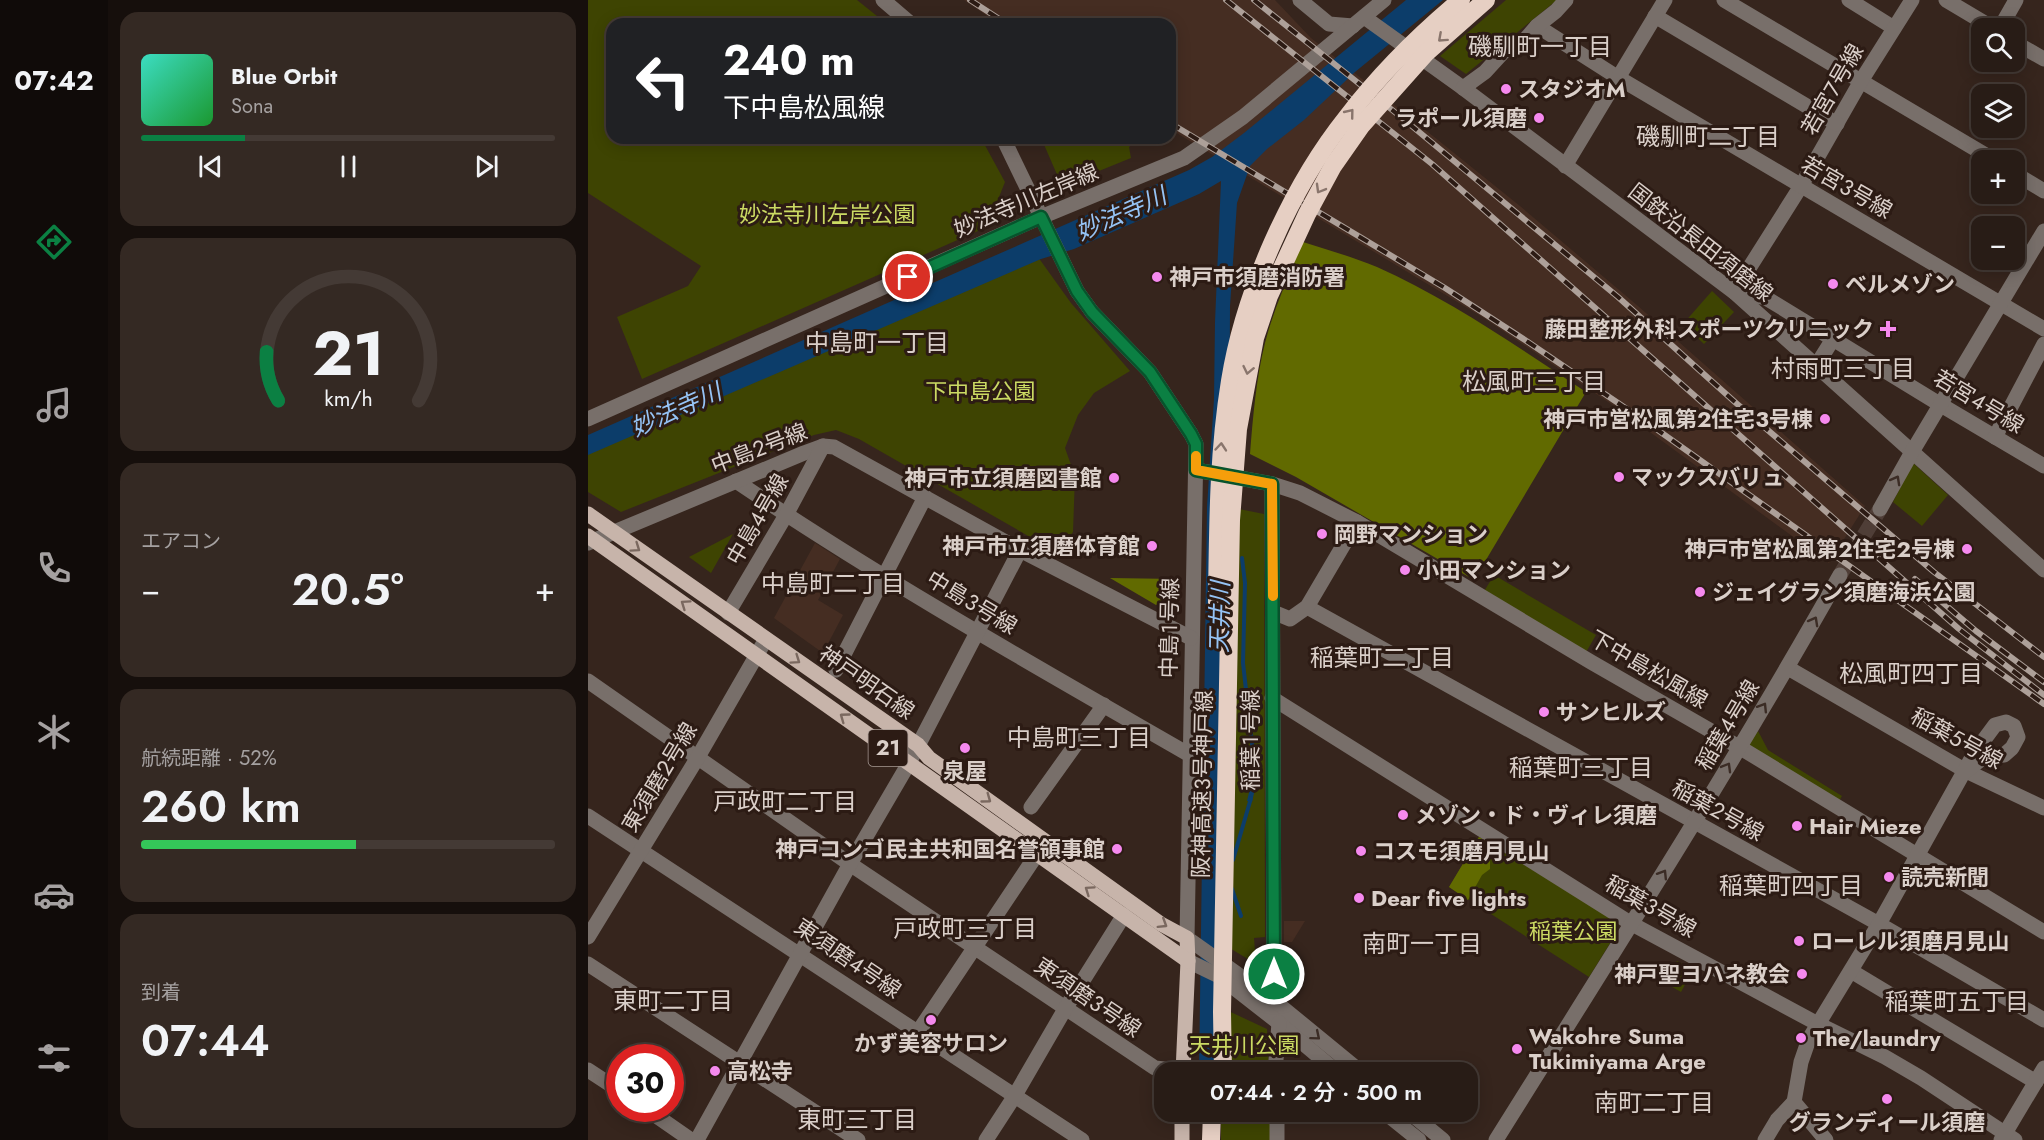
<!DOCTYPE html>
<html lang="ja">
<head>
<meta charset="utf-8">
<style>
  :root { --surface:#281c16; --page:#342923; --text:#f1f3f6; --muted:#a5a1a1; --line:#443a35; --accent:#0b8043 }
  body { margin:0; font-family:Jost,"Noto Sans JP",sans-serif; background:var(--page); color:var(--text); height:100vh; display:flex; flex-direction:column; font-size:22px; white-space:nowrap }
  * { box-sizing:border-box; margin:0 }
  p { font-size:20px; color:var(--muted) }
  .icon { flex:none; width:33px; height:33px; fill:none; stroke:currentColor; stroke-width:2; stroke-linecap:round; stroke-linejoin:round }
  .map { position:relative; flex:1; overflow:hidden }
  .side { display:flex; flex-direction:column; gap:12px; padding:12px; background:#160f0c; width:480px }
  .side>* { flex:none }
  .banner { position:absolute; left:18px; top:18px; width:570px; height:126px; border-radius:18px; box-shadow:0 3px 15px #0003,0 0 0 2px var(--line); background:#202124; color:#fff; overflow:hidden }
  .controls { position:absolute; left:1383px; top:18px; display:grid; gap:12px }
  .controls a { display:grid; place-items:center; width:54px; height:54px; border-radius:12px; background:var(--surface); box-shadow:0 3px 15px #0003,0 0 0 2px var(--line); font-size:30px }
  .speed { position:absolute; left:18px; top:1044px; display:flex; gap:12px; font-size:30px; font-weight:700; text-align:center }
  .speed>* { display:grid; place-content:center; width:78px; height:78px; border-radius:50%; background:var(--surface); box-shadow:0 3px 15px #0003,0 0 0 2px var(--line); line-height:1 }
  .speed .limit { border:9px solid #d22; background:#fff; color:#111 }
  .pin { position:absolute; display:grid; place-items:center; width:51px; height:51px; color:#fff; margin:-26px; border:3px solid #fff; border-radius:50%; box-shadow:0 2px 6px #0007 }
  .me { position:absolute; width:66px; margin:-33px; rotate:0deg; stroke-linejoin:round; filter:drop-shadow(0 0 4px #0008) }
  .turn { display:flex; align-items:center; gap:21px; height:126px; padding:0 18px; font-size:27px }
  .turn .icon { width:78px; height:78px; stroke-width:2.5 }
  .turn b { display:block; font-size:42px; line-height:51px }
  .big { font-size:45px; font-weight:600; line-height:1.1 }
  .side .widget { flex:1; display:flex; flex-direction:column; justify-content:center; gap:9px; min-width:0; padding:0 21px; border-radius:18px; background:var(--page) }
  .side .dial { align-items:center; gap:0 }
  .dial svg { height:156px; overflow:visible; fill:none; stroke:var(--line); stroke-width:7; stroke-linecap:round; text-anchor:middle }
  .dial text { fill:var(--text); stroke:none }
  .song { display:flex; align-items:center; gap:18px }
  .cover { width:72px; height:72px; border-radius:9px; background:linear-gradient(135deg,hsl(170 70% 55%),hsl(130 70% 35%)) }
  .played { height:6px; border-radius:3px; background:linear-gradient(90deg,var(--accent) 25%,var(--line) 25%) }
  .keys { display:flex; justify-content:space-around; direction:ltr }
  .heat { display:flex; justify-content:space-between; align-items:center; font-size:33px; direction:ltr }
  .charge { height:9px; border-radius:4px; background:linear-gradient(90deg,#34c759 52%,var(--line) 0) }
  .trip { position:absolute; left:566px; top:1062px; width:324px; height:60px; border-radius:18px; background:var(--surface); box-shadow:0 3px 15px #0003,0 0 0 2px var(--line); font-weight:600; line-height:60px; text-align:center }
  main { display:flex; flex:1; min-height:0 }
  .menu { display:flex; flex-direction:column; width:108px; justify-content:space-around; align-items:center; background:#100b09; color:var(--muted) }
  .menu .icon { width:42px; height:42px }
  .menu .current { color:var(--accent) }
  .menu b { font-size:27px; color:var(--text) }
  .map>svg:first-child { display:block }
</style>
</head>
<body>
<main>
<nav class="menu">
<b>07:42</b>
<svg class="icon current" aria-label="directions" viewBox="0 0 24 24"><path d="M12 3l9 9-9 9-9-9zM9 14v-3h6M13 9l2 2-2 2"/></svg>
<svg class="icon" aria-label="music" viewBox="0 0 24 24"><path d="M9 18V5l10-2v13"/><circle cx="6" cy="18" r="3"/><circle cx="16" cy="16" r="3"/></svg>
<svg class="icon" aria-label="phone" viewBox="0 0 24 24"><path d="M5 4h4l2 5-3 2q2 4 5 5l2-3 5 2v4C11 20 4 13 5 4z"/></svg>
<svg class="icon" aria-label="climate" viewBox="0 0 24 24"><path d="M12 3v18M4 7l16 10M4 17L20 7"/></svg>
<svg class="icon" aria-label="car" viewBox="0 0 24 24"><path d="M5 17H2v-5l4-1 3-4h7l3 4 3 1v5h-3M9 17h6M6 11h13"/><circle cx="7" cy="17" r="2"/><circle cx="17" cy="17" r="2"/></svg>
<svg class="icon" aria-label="filters" viewBox="0 0 24 24"><path d="M4 7h16M4 17h16"/><circle cx="9" cy="7" r="2"/><circle cx="15" cy="17" r="2"/></svg>
</nav>
<section class="side">
<div class="widget">
<div class="song"><i class="cover"></i><div><b>Blue Orbit</b><p>Sona</p></div></div>
<div class="played"></div>
<div class="keys"><svg class="icon" aria-label="previous" viewBox="0 0 24 24"><path d="M18 5L8 12l10 7zM5 5v14"/></svg><svg class="icon" aria-label="pause" viewBox="0 0 24 24"><path d="M8 5v14M16 5v14"/></svg><svg class="icon" aria-label="next" viewBox="0 0 24 24"><path d="M6 5l10 7-10 7zM19 5v14"/></svg></div>
</div>
<div class="widget dial"><svg viewBox="0 0 100 80">
<path d="M14 69A42 42 0 1 1 86 69"/>
<path d="M14 69A42 42 0 0 1 8 44" stroke="#0b8043"/>
<text x="50" y="56" font-size="32" font-weight="700">21</text>
<text x="50" y="72" font-size="11">km/h</text>
</svg></div>
<div class="widget"><p>エアコン</p>
<div class="heat"><a>−</a><b class="big">20.5°</b><a>+</a></div>
</div>
<div class="widget"><p>航続距離 · 52%</p><b class="big">260 km</b><div class="charge"></div></div>
<div class="widget"><p>到着</p><b class="big">07:44</b></div>
</section>
<div class="map">
<svg width="1456" height="1140" viewBox="0 0 1456 1140">
  <rect width="100%" height="100%" fill="#36251d"/>
  <g fill="#452d22">
    <polygon points="376,0 687,0 723,38 932,206 1050,306 1277,506 1241,563 1029,408 896,318 582,129 582,24 411,24"/>
    <polygon points="227,543 252,559 230,600 255,615 235,653 186,618"/>
    <polygon points="696,921 717,921 704,942 696,942"/>
  </g>
  <g fill="#3e4402">
    <polygon points="0,0 269,0 299,24 24,24 24,138 393,138 417,182 399,227 54,379 29,317 100,286 113,266 0,193"/>
    <polygon points="918,0 969,0 878,74 852,56"/>
    <polygon points="459,138 551,138 541,147 543,158 474,186 454,140"/>
    <polygon points="450,257 483,303 542,371 506,393 490,415 477,448 487,476 485,532 470,553 271,439 248,430 226,435 33,512 0,492 0,454"/>
    <polygon points="1124,291 1146,312 1116,344 1095,324"/>
    <polygon points="1325,463 1360,495 1334,526 1305,502"/>
    <polygon points="641,507 676,514 677,937 666,938 668,964 640,947"/>
    <polygon points="145,534 123,573 101,557"/>
    <polygon points="906,575 1008,635 997,654 895,593"/>
    <polygon points="1170,731 1180,750 1254,796 1250,803 1159,746"/>
    <polygon points="891,837 1026,920 1029,932 1001,977 861,887"/>
    <polygon points="1089,961 1105,970 1093,992 1077,983"/>
    <polygon points="632,1007 679,1029 681,1072 633,1072"/>
    <rect x="633" y="1112" width="49" height="28"/>
  </g>
  <g fill="#616a00">
    <path d="M715,242C740,250 765,257 789,267C863,300 931,348 998,392L886,580L708,477L662,454C665,417 668,379 677,343C686,308 701,275 715,242Z"/>
    <polygon points="522,578 589,579 589,594 568,605"/>
    <polygon points="891,837 908,847 902,857 902,869 894,875 880,900 861,887"/>
  </g>
  <g fill="#0c3d6a">
    <polygon points="818,0 855,0 767,72 716,120 679,149 662,166 649,203 642,306 641,506 632,1072 611,1072 619,507 626,399 627,322 633,181 611,194 486,249 453,259 0,455 0,435 601,170 624,157 656,133"/>
    <polygon points="662,748 667,748 669,780 664,802 659,801 664,780"/>
  </g>
  <g fill="none" stroke-linecap="round" stroke-linejoin="round">
    <g stroke="#0c3d6a" stroke-width="4">
      <polyline points="654,558 657,583 655,663 665,752"/>
      <polyline points="645,860 663,798"/>
      <polyline points="644,889 653,916"/>
    </g>
    <polyline stroke="#4f3e37" stroke-width="15" stroke-dasharray="15 8" stroke-linecap="butt" points="1252,575 1292,509"/>
    <g stroke="#786f6a" stroke-width="15">
      <polyline points="295,0 323,24"/>
      <polyline points="712,0 741,24 765,26"/>
      <polyline points="1136,0 1406,160"/>
      <polyline points="1261,0 1306,28"/>
      <polyline points="1324,0 1273,81 1213,186 1146,292 1178,298 1353,405 1456,466"/>
      <polyline points="1358,0 1405,28"/>
      <polyline points="1067,16 1249,124"/>
      <polyline points="776,17 875,88 1146,292 1456,570"/>
      <polyline points="949,26 1029,77 1456,329"/>
      <polyline points="1412,28 1428,0"/>
      <polyline points="1426,42 1456,59"/>
      <polyline points="875,88 897,72 919,48 936,41 949,26 968,11 978,0"/>
      <polyline points="415,138 489,291 504,312 562,372 603,434 608,444 599,938 679,995 773,1072"/>
      <polyline points="977,166 1077,0"/>
      <polyline points="1426,173 1456,191"/>
      <polyline points="1228,366 1245,339"/>
      <polyline points="0,419 453,217 596,158 655,117 796,0"/>
      <polyline points="1407,437 1456,344"/>
      <polyline points="608,470 684,484 712,493 769,522 1003,662 1151,747 1456,932"/>
      <path d="M148,481C294,580 449,667 602,755"/>
      <polyline points="1292,509 1324,452 1456,231"/>
      <polyline points="0,543 216,453 235,446 246,447 432,550 603,638"/>
      <polyline points="719,607 1291,924 1456,1020"/>
      <polyline points="685,612 702,619 719,607 769,522"/>
      <polyline points="140,613 198,515 235,446"/>
      <polyline points="1200,668 1378,771 1456,808"/>
      <polyline points="248,670 337,497"/>
      <polyline points="0,681 262,864 567,1068 595,1071"/>
      <polyline points="684,698 1044,924 1230,1024 1297,1057 1333,1078 1427,1140"/>
      <polyline points="443,807 516,705"/>
      <polyline points="0,816 494,1140"/>
      <polyline points="0,937 110,757 178,639"/>
      <polyline points="600,961 631,976 691,1023 749,1072"/>
      <polyline points="0,964 270,1140"/>
      <polyline points="1263,971 1448,1082"/>
      <polyline points="679,995 686,980 684,484"/>
      <polyline points="330,1032 449,854"/>
      <polyline points="0,1070 32,1091"/>
      <polyline points="687,1072 691,1023"/>
      <polyline points="1206,1102 1238,1140"/>
      <polyline points="57,1108 103,1140"/>
      <polyline points="796,1112 831,1140"/>
      <polyline points="821,1112 855,1140"/>
      <polyline points="109,1140 262,864 321,763 432,550"/>
      <polyline points="398,1140 426,1097 477,1009 536,915"/>
      <polyline points="689,1140 689,1112"/>
      <path d="M908,1140C1025,953 1144,767 1252,575"/>
      <polyline points="1177,1140 1189,1120 1206,1102 1213,1062 1221,1039 1291,924 1387,752 1407,725 1418,722 1426,726 1430,737 1424,748 1416,755 1396,757 1378,771"/>
      <polyline points="1413,1140 1456,1068"/>
    </g>
    <g stroke="#c7b4aa" stroke-width="15">
      <polyline points="0,514 330,745 341,758 573,924 599,938 600,961 595,1072"/>
      <polyline points="0,536 600,961"/>
      <polyline points="594,1140 594,1112"/>
    </g>
    <polyline stroke="#e6cfc3" stroke-width="18" points="623,1140 624,1112"/>
    <g stroke="#ada099" stroke-width="6">
      <g id="rail">
        <polyline points="382,0 419,24"/>
        <polyline points="638,0 844,164 1371,629 1456,695"/>
        <polyline points="666,0 813,117 1030,297 1148,403 1346,572 1456,657"/>
        <polyline points="582,123 857,288 940,342 1064,426 1456,704"/>
        <polyline points="1327,579 1388,631 1456,682"/>
      </g>
    </g>
    <use href="#rail" stroke="#2c1b14" stroke-width="4" stroke-dasharray="11" stroke-linecap="butt"/>
    <g stroke="#e6cfc3" stroke-width="18">
      <path d="M629,603C630,528 630,454 642,381C656,293 703,187 759,117C792,74 831,35 873,0"/>
      <polyline points="635,1072 634,1012 643,520 650,429 667,338 681,296 719,214 745,166 773,126 838,53 898,0"/>
    </g>
  </g>
  <defs><path id="oneway-chevron" d="M-2-3.5L2.5 0L-2 3.5" fill="none" stroke-width="1.6" stroke-linecap="round" stroke-linejoin="round" transform="scale(1.5)"/></defs>
  <g stroke="#89756c">
    <use href="#oneway-chevron" transform="translate(854 38) rotate(138)"/>
    <use href="#oneway-chevron" transform="translate(762 113) rotate(-51)"/>
    <use href="#oneway-chevron" transform="translate(732 189) rotate(120)"/>
    <use href="#oneway-chevron" transform="translate(660 370) rotate(102)"/>
    <use href="#oneway-chevron" transform="translate(633 447) rotate(-85)"/>
  </g>
  <g stroke="#3b2c25">
    <use href="#oneway-chevron" transform="translate(1308 480) rotate(-61)"/>
    <use href="#oneway-chevron" transform="translate(1226 621) rotate(-61)"/>
    <use href="#oneway-chevron" transform="translate(1175 707) rotate(-58)"/>
    <use href="#oneway-chevron" transform="translate(1139 767) rotate(-60)"/>
    <use href="#oneway-chevron" transform="translate(1075 874) rotate(-58)"/>
    <use href="#oneway-chevron" transform="translate(728 1036) rotate(40)"/>
  </g>
  <g stroke="#7a685f">
    <use href="#oneway-chevron" transform="translate(48 548) rotate(35)"/>
    <use href="#oneway-chevron" transform="translate(97 604) rotate(-145)"/>
    <use href="#oneway-chevron" transform="translate(208 660) rotate(35)"/>
    <use href="#oneway-chevron" transform="translate(256 717) rotate(-144)"/>
    <use href="#oneway-chevron" transform="translate(399 799) rotate(36)"/>
    <use href="#oneway-chevron" transform="translate(501 890) rotate(-145)"/>
    <use href="#oneway-chevron" transform="translate(575 924) rotate(32)"/>
  </g>
  <g fill="none" stroke-linecap="round" stroke-linejoin="round">
    <g stroke="#07532c" stroke-width="15">
      <polyline id="route" points="320,277 453,217 489,291 504,312 562,372 603,434 608,444 608,470 684,484 686,974"/>
    </g>
    <use href="#route" stroke="#0b8043" stroke-width="10"/>
    <polyline stroke="#f59e0b" stroke-width="10" points="608,456 608,470 684,484 685,596"/>
  </g>
  <g fill="#f589ee" stroke="#2c1b14" stroke-width="2">
    <circle cx="918" cy="89" r="6"/>
    <circle cx="951" cy="118" r="6"/>
    <circle cx="569" cy="277" r="6"/>
    <circle cx="1245" cy="284" r="6"/>
    <path d="M1297 320h6v6h6v6h-6v6h-6v-6h-6v-6h6z"/>
    <circle cx="1237" cy="419" r="6"/>
    <circle cx="1031" cy="477" r="6"/>
    <circle cx="526" cy="478" r="6"/>
    <circle cx="734" cy="534" r="6"/>
    <circle cx="564" cy="546" r="6"/>
    <circle cx="1379" cy="549" r="6"/>
    <circle cx="817" cy="570" r="6"/>
    <circle cx="1112" cy="592" r="6"/>
    <circle cx="956" cy="712" r="6"/>
    <circle cx="377" cy="748" r="6"/>
    <circle cx="815" cy="815" r="6"/>
    <circle cx="1209" cy="826" r="6"/>
    <circle cx="529" cy="849" r="6"/>
    <circle cx="773" cy="851" r="6"/>
    <circle cx="1301" cy="877" r="6"/>
    <circle cx="771" cy="898" r="6"/>
    <circle cx="1211" cy="941" r="6"/>
    <circle cx="1214" cy="974" r="6"/>
    <circle cx="343" cy="1020" r="6"/>
    <circle cx="1213" cy="1038" r="6"/>
    <circle cx="929" cy="1049" r="6"/>
    <circle cx="127" cy="1071" r="6"/>
    <circle cx="1299" cy="1099" r="6"/>
  </g>
  <g text-anchor="middle" stroke-width="6" stroke-linejoin="round" paint-order="stroke">
    <rect fill="#2c1b14" stroke="#a69993" stroke-width="1.5" x="280.5" y="730" width="39" height="36" rx="4.5"/>
    <g font-size="21" font-weight="bold" fill="#dacfc9">
      <text x="300" y="755">21</text>
    </g>
    <g font-size="22" font-weight="bold" fill="#dacfc9" stroke="#2c1b14" text-anchor="start">
      <text x="930" y="97">スタジオM</text>
      <text x="939" y="126" text-anchor="end">ラポール須磨</text>
      <text x="581" y="285">神戸市須磨消防署</text>
      <text x="1257" y="292">ベルメゾン</text>
      <text x="1286" y="337" text-anchor="end">藤田整形外科スポーツクリニック</text>
      <text x="1225" y="427" text-anchor="end">神戸市営松風第2住宅3号棟</text>
      <text x="1043" y="485">マックスバリュ</text>
      <text x="514" y="486" text-anchor="end">神戸市立須磨図書館</text>
      <text x="746" y="542">岡野マンション</text>
      <text x="552" y="554" text-anchor="end">神戸市立須磨体育館</text>
      <text x="1367" y="557" text-anchor="end">神戸市営松風第2住宅2号棟</text>
      <text x="829" y="578">小田マンション</text>
      <text x="1124" y="600">ジェイグラン須磨海浜公園</text>
      <text x="968" y="720">サンヒルズ</text>
      <text x="377" y="779" text-anchor="middle">泉屋</text>
      <text x="827" y="823">メゾン・ド・ヴィレ須磨</text>
      <text x="1221" y="834">Hair Mieze</text>
      <text x="517" y="857" text-anchor="end">神戸コンゴ民主共和国名誉領事館</text>
      <text x="785" y="859">コスモ須磨月見山</text>
      <text x="1313" y="885">読売新聞</text>
      <text x="783" y="906">Dear five lights</text>
      <text x="1223" y="949">ローレル須磨月見山</text>
      <text x="1202" y="982" text-anchor="end">神戸聖ヨハネ教会</text>
      <text x="941" y="1044">Wakohre Suma<tspan x="941" dy="25">Tukimiyama Arge</tspan></text>
      <text x="1225" y="1046">The/laundry</text>
      <text x="343" y="1051" text-anchor="middle">かず美容サロン</text>
      <text x="139" y="1079">高松寺</text>
      <text x="1299" y="1130" text-anchor="middle">グランディール須磨</text>
    </g>
    <g font-size="22" fill="#dacfc9" stroke="#2c1b14">
      <text transform="translate(1244 89) rotate(-60)" y="8">若宮７号線</text>
      <text transform="translate(1259 187) rotate(30)" y="8">若宮３号線</text>
      <text transform="translate(438 200) rotate(-23)" y="8">妙法寺川左岸線</text>
      <text transform="translate(1113 242) rotate(38)" y="8">国鉄沿長田須磨線</text>
      <text transform="translate(1391 401) rotate(31)" y="8">若宮４号線</text>
      <text transform="translate(171 448) rotate(-21)" y="8">中島２号線</text>
      <text transform="translate(169 519) rotate(-60)" y="8">中島４号線</text>
      <text transform="translate(384 602) rotate(31)" y="8">中島３号線</text>
      <text transform="translate(581 628) rotate(-89)" y="8">中島１号線</text>
      <text transform="translate(1061 669) rotate(30)" y="8">下中島松風線</text>
      <text transform="translate(279 682) rotate(35)" y="8">神戸明石線</text>
      <text transform="translate(1139 725) rotate(-59)" y="8">稲葉４号線</text>
      <text transform="translate(1369 738) rotate(29)" y="8">稲葉５号線</text>
      <text transform="translate(662 740) rotate(-90)" y="8">稲葉１号線</text>
      <text transform="translate(71 777) rotate(-59)" y="8">東須磨２号線</text>
      <text transform="translate(614 784) rotate(-89)" y="8">阪神高速3号神戸線</text>
      <text transform="translate(1130 810) rotate(29)" y="8">稲葉２号線</text>
      <text transform="translate(1063 906) rotate(30)" y="8">稲葉３号線</text>
      <text transform="translate(260 958) rotate(34)" y="8">東須磨４号線</text>
      <text transform="translate(500 997) rotate(34)" y="8">東須磨３号線</text>
    </g>
    <g font-size="22" fill="#cbda63" stroke="#2c1b14">
      <text x="239" y="222">妙法寺川左岸公園</text>
      <text x="392" y="399">下中島公園</text>
      <text x="985" y="939">稲葉公園</text>
      <text x="656" y="1053">天井川公園</text>
    </g>
    <g font-size="24" fill="#dacfc9" stroke="#2c1b14">
      <text x="952" y="55">磯馴町一丁目</text>
      <text x="1120" y="145">磯馴町二丁目</text>
      <text x="289" y="351">中島町一丁目</text>
      <text x="1255" y="377">村雨町三丁目</text>
      <text x="946" y="390">松風町三丁目</text>
      <text x="245" y="592">中島町二丁目</text>
      <text x="794" y="666">稲葉町二丁目</text>
      <text x="1323" y="682">松風町四丁目</text>
      <text x="491" y="746">中島町三丁目</text>
      <text x="993" y="776">稲葉町三丁目</text>
      <text x="197" y="810">戸政町二丁目</text>
      <text x="1203" y="894">稲葉町四丁目</text>
      <text x="377" y="937">戸政町三丁目</text>
      <text x="834" y="952">南町一丁目</text>
      <text x="85" y="1009">東町二丁目</text>
      <text x="1369" y="1010">稲葉町五丁目</text>
      <text x="1066" y="1111">南町二丁目</text>
      <text x="269" y="1128">東町三丁目</text>
    </g>
    <g font-size="24" font-style="italic" fill="#95c3f5" stroke="#2c1b14">
      <text transform="translate(533 214) rotate(-24)" y="8">妙法寺川</text>
      <text transform="translate(88 410) rotate(-24)" y="8">妙法寺川</text>
      <text transform="translate(632 617) rotate(-89)" y="8">天井川</text>
    </g>
  </g>
</svg>
<div class="controls">
<a><svg class="icon" aria-label="search" viewBox="0 0 24 24"><circle cx="10" cy="10" r="6"/><path d="M15 15l6 6"/></svg></a>
<a><svg class="icon" aria-label="layers" viewBox="0 0 24 24"><path d="M12 4l9 5-9 5-9-5zM3 14l9 5 9-5"/></svg></a>
<a>+</a>
<a>−</a>
</div>
<div class="speed"><div class="limit">30</div></div>
<div class="pin" style="left:320px;top:277px;background:#d93025"><svg class="icon" aria-label="arrive" viewBox="0 0 24 24"><path d="M6 21V4h12l-3 4 3 4H6"/></svg></div>
<svg class="me" style="left:686px;top:974px" viewBox="-20 -20 40 40"><circle r="17" fill="#0b8043" stroke="#fff" stroke-width="3"/><path d="M0-11L8 9 0 5-8 9z" fill="#fff"/></svg>
<div class="trip">07:44 · 2 分 · 500 m</div>
<div class="banner">
<div class="turn"><svg class="icon" aria-label="left" viewBox="0 0 24 24"><path d="M17 20v-9H6M10 6l-5 5 5 5"/></svg><div><b>240 m</b>下中島松風線</div></div>
</div>
</div>
</main>
</body>
</html>
